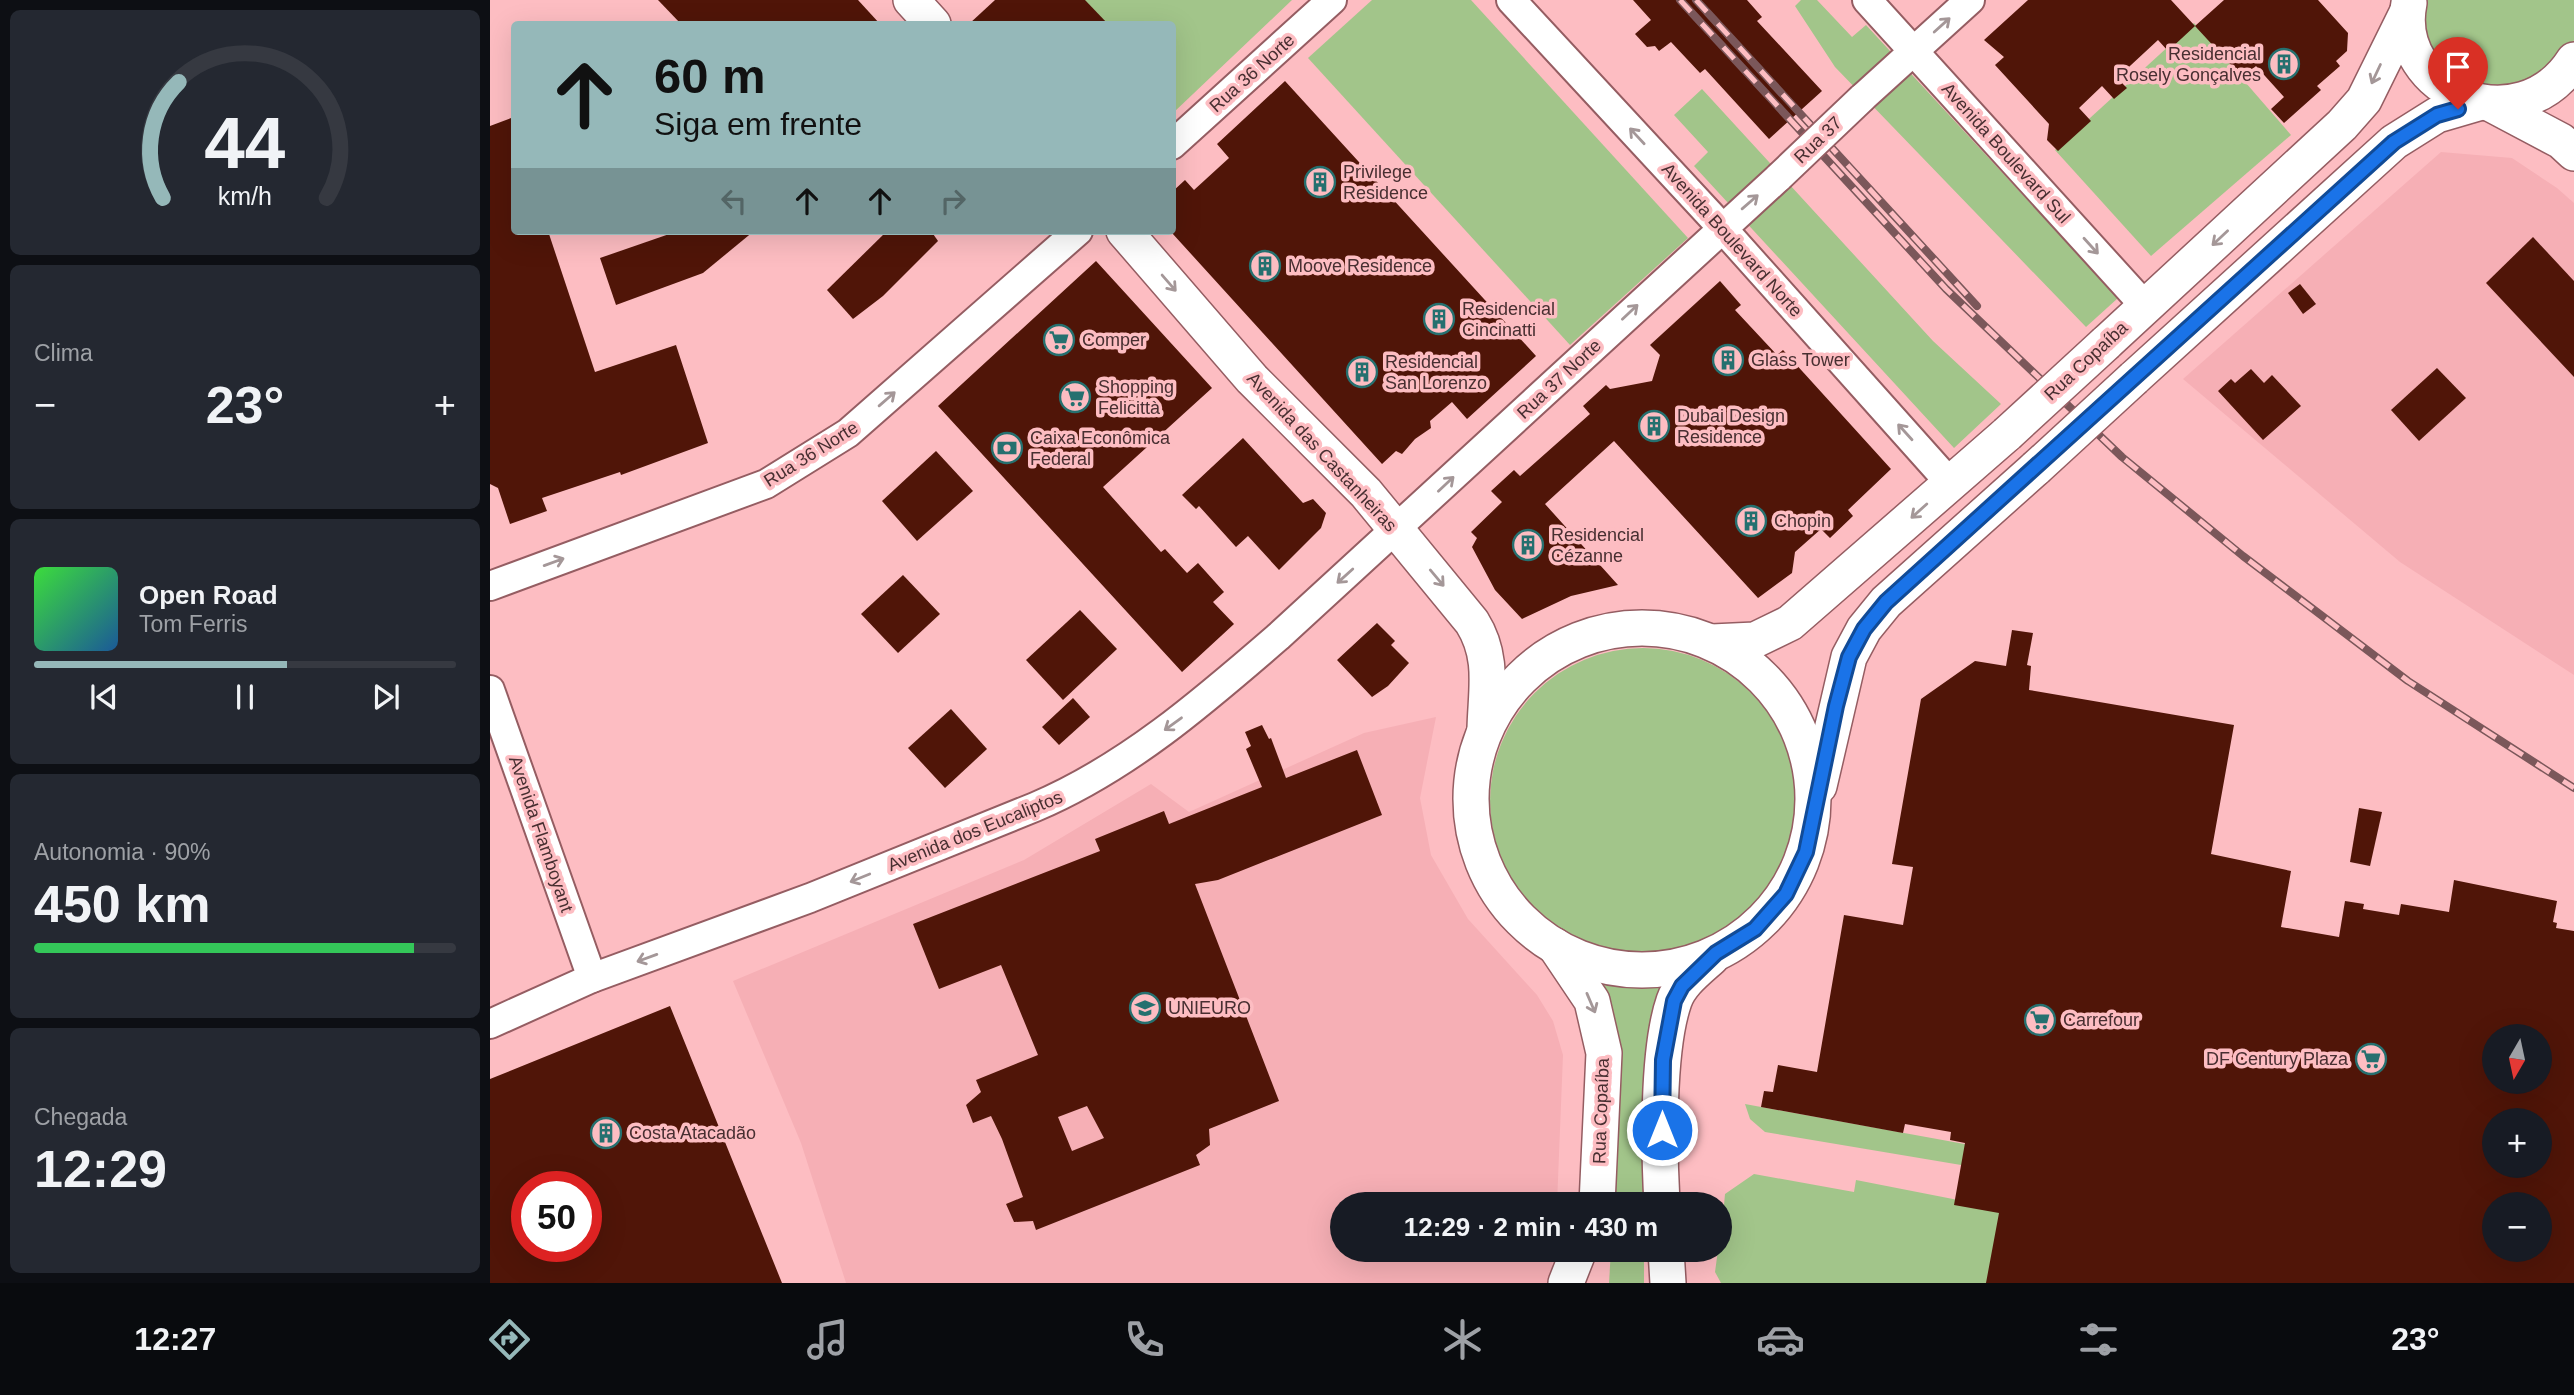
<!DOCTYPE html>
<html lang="pt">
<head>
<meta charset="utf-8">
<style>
  :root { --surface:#171b24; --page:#242831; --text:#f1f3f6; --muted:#9ea1a6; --line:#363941; --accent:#95b8b9 }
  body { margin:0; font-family:Arial,sans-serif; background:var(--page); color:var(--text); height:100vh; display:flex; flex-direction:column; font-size:26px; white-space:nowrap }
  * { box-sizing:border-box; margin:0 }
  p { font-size:23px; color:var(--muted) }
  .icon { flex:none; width:38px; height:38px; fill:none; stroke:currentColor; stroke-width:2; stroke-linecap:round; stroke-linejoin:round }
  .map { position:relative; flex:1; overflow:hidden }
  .panel { display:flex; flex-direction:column; gap:10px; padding:10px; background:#0d0f14; width:490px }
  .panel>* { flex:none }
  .hud { position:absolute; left:21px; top:21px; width:665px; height:214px; border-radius:7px; box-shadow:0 7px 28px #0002; background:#95b8b9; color:#111; overflow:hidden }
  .needle { width:46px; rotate:189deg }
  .controls { position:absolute; left:1992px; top:1024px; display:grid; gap:14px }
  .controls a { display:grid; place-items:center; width:70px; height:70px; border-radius:50%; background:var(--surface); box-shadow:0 7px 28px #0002; font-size:35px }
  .speed { position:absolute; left:21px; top:1171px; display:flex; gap:14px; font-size:35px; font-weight:700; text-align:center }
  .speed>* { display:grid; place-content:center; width:91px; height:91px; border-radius:50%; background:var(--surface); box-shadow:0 7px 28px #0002; line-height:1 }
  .speed .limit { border:10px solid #d22; background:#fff; color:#111 }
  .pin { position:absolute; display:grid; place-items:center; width:60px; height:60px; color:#fff; margin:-72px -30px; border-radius:50% 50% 50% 0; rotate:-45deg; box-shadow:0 0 7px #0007 }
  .pin .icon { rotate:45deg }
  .me { position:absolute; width:77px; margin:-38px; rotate:0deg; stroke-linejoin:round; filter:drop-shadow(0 0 5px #0008) }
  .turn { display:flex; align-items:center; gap:24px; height:147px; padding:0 28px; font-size:32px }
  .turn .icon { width:91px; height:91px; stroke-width:2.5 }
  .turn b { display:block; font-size:49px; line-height:60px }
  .lanes { display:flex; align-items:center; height:66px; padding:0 28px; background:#0003; justify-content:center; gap:35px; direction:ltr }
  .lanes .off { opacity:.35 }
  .big { font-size:52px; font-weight:600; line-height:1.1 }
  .panel .card { flex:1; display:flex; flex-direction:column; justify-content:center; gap:10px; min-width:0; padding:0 24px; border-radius:10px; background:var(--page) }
  .panel .dial { align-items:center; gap:0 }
  .dial svg { height:182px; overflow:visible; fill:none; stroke:var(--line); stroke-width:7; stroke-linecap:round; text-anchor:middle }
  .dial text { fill:var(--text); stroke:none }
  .song { display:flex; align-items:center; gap:21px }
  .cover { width:84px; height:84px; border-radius:10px; background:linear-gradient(135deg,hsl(120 70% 55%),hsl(210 70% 35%)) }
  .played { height:7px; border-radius:4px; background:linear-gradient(90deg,var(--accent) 60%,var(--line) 60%) }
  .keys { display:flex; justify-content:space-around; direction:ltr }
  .heat { display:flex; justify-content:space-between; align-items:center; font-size:38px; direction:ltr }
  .charge { height:10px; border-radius:5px; background:linear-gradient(90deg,#34c759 90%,var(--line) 0) }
  .trip { position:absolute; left:840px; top:1192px; width:402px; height:70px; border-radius:35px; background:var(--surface); box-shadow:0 7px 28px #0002; font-weight:600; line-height:70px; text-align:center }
  .menu { display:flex; height:112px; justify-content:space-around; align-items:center; background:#090b0e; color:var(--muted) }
  .menu .icon { width:49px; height:49px }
  .menu .selected { color:var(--accent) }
  .menu b { font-size:32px; color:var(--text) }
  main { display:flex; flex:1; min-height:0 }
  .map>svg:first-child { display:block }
</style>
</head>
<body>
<main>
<section class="panel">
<div class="card dial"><svg viewBox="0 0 100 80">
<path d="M14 69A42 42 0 1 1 86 69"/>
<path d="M14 69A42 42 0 0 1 21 18" stroke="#95b8b9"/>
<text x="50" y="56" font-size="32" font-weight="700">44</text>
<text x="50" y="72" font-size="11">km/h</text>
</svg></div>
<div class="card"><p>Clima</p>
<div class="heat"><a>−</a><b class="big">23°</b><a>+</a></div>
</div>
<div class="card">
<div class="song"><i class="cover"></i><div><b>Open Road</b><p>Tom Ferris</p></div></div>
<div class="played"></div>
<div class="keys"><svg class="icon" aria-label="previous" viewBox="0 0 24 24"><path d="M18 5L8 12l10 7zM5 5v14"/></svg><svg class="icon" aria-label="pause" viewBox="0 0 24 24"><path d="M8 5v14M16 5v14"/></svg><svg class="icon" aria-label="next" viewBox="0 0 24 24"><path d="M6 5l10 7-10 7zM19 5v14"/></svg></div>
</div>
<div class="card"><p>Autonomia · 90%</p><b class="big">450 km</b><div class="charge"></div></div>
<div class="card"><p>Chegada</p><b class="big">12:29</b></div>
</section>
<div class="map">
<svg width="2084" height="1283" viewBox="0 0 2084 1283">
  <rect width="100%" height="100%" fill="#fdbdc2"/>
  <g fill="#f6afb5">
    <polygon points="1951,152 2022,158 2067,188 2084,203 2084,675 1910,562 1693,379"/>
    <polygon points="946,717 930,798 941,855 978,919 1047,995 1063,1021 1073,1055 1067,1204 852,1204 852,1250 1065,1250 1059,1283 356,1283 311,1143 243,981 534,860 661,784 699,812 874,733"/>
  </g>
  <g fill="#a2c58a">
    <polygon points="594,0 802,0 683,113 682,24 616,24"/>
    <polygon points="882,0 981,0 1198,238 1080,345 818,58"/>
    <polygon points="1311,0 1327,0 1362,37 1376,25 1628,298 1596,327 1345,67 1305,6"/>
    <polygon points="1926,0 2084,0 2084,40 2078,56 2019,96 1950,74"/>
    <polygon points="1704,23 1801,135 1661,256 1565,150"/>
    <polygon points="1212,89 1443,341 1511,404 1464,448 1204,166 1218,152 1184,115"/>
    <circle cx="1153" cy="801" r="153"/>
    <path d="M1104,982L1134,987L1171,985C1150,1038 1157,1143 1155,1204H1121Z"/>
    <polygon points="1255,1104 1480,1145 1477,1166 1275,1132 1260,1119"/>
    <polygon points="1264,1174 1364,1192 1366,1180 1468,1200 1526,1198 1513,1283 1231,1283 1225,1272 1228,1250 1230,1250 1235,1194"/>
    <polygon points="1121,1250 1154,1250 1154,1283 1119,1283"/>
  </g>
  <g fill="#501508" fill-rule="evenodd">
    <polygon points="168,0 368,0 390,24 191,24"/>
    <polygon points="505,0 595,0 618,24 479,24"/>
    <polygon points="1143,0 1257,0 1272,17 1267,21 1332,91 1279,139 1215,69 1210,73 1181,42 1169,51 1165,46 1157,47 1145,34 1161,20"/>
    <polygon points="1538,0 1681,0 1705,26 1678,51 1668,40 1627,78 1637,88 1624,99 1612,86 1589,108 1601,121 1568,151 1557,140 1559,124 1505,65 1514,57 1494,40"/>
    <polygon points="1734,0 1828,0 1858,33 1857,51 1846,61 1850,66 1827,86 1831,90 1794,123 1781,109 1794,97 1766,66 1753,78 1705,26"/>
    <polygon points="795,81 1046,356 977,419 962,402 940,421 941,428 925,439 912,454 906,451 892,464 682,233 682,192 695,180 704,190 739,158 727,144"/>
    <polygon points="21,118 24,128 24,231 58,231 105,372 186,345 218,443 131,475 130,472 52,498 57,511 20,524 8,488 0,484 0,126"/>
    <polygon points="188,231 264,231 213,273 126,305 110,258"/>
    <polygon points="397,231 441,231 448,241 393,296 363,319 337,290"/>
    <polygon points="2043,237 2084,281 2084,377 1996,283"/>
    <polygon points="606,261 722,388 613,487 671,552 675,549 697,573 708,563 734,592 723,602 744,624 692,672 448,406"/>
    <polygon points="1230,281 1251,305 1245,310 1287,355 1293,350 1401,469 1358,510 1363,516 1340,538 1331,529 1305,552 1302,573 1268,598 1124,441 1055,504 1128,585 1081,596 1032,619 1005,590 982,547 987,538 981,532 1012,502 1001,491 1024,470 1030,476 1100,414 1093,406 1116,385 1120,389 1162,381 1170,355 1160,345"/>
    <polygon points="1810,284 1826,304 1813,314 1798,293"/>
    <polygon points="1947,368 1976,398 1929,441 1901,410"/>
    <polygon points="1761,369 1774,383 1782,375 1811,406 1773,440 1728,391 1741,379 1745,383"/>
    <polygon points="753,438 813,503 823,499 836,513 831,528 789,570 758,536 746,547 709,506 706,509 692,495"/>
    <polygon points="446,451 483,491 427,541 392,501"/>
    <polygon points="413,575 450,614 408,653 371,614"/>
    <polygon points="590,610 627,649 573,700 536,660"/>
    <polygon points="887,623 905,641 901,645 919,663 898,686 882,697 847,660"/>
    <path d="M1522,630L1543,633L1537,665L1541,666L1539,690L1744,725L1721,854L1801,871L1791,927L1849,937L1855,901L1874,904L1873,909L1909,915L1911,904L1959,912L1964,880L2067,901L2063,922L2067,923L2066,928L2084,931V1283H1496L1509,1213L1464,1205L1475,1143L1460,1140L1461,1132L1415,1124L1413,1133L1271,1107L1274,1091L1283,1092L1288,1065L1327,1072L1354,915L1413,925L1423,867L1402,864L1431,699L1485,661L1516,666ZM2004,1036H2049V1082H2004ZM2004,1120H2049V1166H2004ZM2004,1204H2049V1250H2004Z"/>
    <polygon points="583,698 600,717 569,745 552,727"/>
    <polygon points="461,709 497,749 455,788 418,748"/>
    <path d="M772,725L779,739L781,738L796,778L867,750L892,815L728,880L705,884L789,1101L719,1129L720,1145L706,1155L710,1165L546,1230L543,1221L524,1222L516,1204L533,1197L512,1139L501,1116L483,1123L476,1105L491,1092L486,1080L548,1055L511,965L449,989L423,924L610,851L605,839L674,811L679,824L772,787L756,749L761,746L755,732ZM597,1106L614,1138L582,1151L568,1117Z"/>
    <polygon points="1869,808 1892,812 1880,866 1860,862"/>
    <path d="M180,1006L292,1283H0V1079ZM37,1186H96V1246H37Z"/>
  </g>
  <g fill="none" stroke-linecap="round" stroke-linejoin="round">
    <g stroke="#955d62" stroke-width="32">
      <g id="minor">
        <polyline points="1021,0 1224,219 1460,483"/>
        <polyline points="1377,0 1655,306"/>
        <polyline points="1372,98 1480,0"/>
        <polyline points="682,145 842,0"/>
        <polyline points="0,586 276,484 358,433 588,231"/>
        <polyline points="0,690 102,978"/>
        <path d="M0,1024L102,978L320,898L545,807C637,768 714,701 789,636L1289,177"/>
      </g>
    </g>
    <g stroke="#955d62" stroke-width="38">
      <g id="major">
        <polyline points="421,0 443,24"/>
        <path d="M1919,3C1901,93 2030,145 2084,60"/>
        <polyline points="2003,105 2071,141 2084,153"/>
        <path d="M634,231L762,379L876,493L982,622C1004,657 996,689 995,729"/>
        <polyline points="1616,343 1852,125 1874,100 1917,13"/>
        <polyline points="1644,378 1904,142 1947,115 1988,103"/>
        <circle cx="1152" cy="799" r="171"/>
        <polyline points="1222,642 1265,640 1300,623 1517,434"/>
        <polyline points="1329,786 1359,657 1374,629 1396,602 1546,468"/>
        <polyline points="1065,946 1102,1001 1114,1053 1107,1204"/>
        <path d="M1172,1204C1169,1151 1167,1050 1184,1001C1190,983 1208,970 1222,957"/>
        <polyline points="1176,1250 1178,1283"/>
        <polyline points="1076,1283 1089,1250"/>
      </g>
    </g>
    <use href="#minor" stroke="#fff" stroke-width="28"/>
    <use href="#major" stroke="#fff" stroke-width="35"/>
    <g stroke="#7b575a" stroke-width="8">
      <g id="rail">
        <polyline points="1190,0 1456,289 1632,457 1753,556 1918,681 2084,788"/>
        <polyline points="1206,0 1487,306"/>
      </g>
    </g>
    <use href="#rail" stroke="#fdbdc2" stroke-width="5" stroke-dasharray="16" stroke-linecap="butt"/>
    <g stroke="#955d62" stroke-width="32" stroke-linecap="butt">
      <polyline id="minor-bridge" points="1289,177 1372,98"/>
    </g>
    <g stroke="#955d62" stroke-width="38" stroke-linecap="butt">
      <g id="major-bridge">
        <polyline points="1517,434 1616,343"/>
        <polyline points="1546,468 1644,378"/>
      </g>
    </g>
    <use href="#minor-bridge" stroke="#fff" stroke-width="28"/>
    <use href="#major-bridge" stroke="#fff" stroke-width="35"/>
  </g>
  <defs><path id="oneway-shaft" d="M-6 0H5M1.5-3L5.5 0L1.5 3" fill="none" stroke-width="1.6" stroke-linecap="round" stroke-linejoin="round" transform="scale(1.75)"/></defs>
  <g stroke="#a49798">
    <use href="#oneway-shaft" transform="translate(1452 25) rotate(-42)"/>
    <use href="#oneway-shaft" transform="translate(1886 74) rotate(115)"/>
    <use href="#oneway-shaft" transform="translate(1147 136) rotate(-133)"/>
    <use href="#oneway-shaft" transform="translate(1260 202) rotate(-41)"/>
    <use href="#oneway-shaft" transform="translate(1730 238) rotate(137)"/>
    <use href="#oneway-shaft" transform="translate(1601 246) rotate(48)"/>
    <use href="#oneway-shaft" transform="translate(679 283) rotate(49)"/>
    <use href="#oneway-shaft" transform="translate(1140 312) rotate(-43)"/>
    <use href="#oneway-shaft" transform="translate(397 399) rotate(-41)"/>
    <use href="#oneway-shaft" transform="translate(1415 432) rotate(-132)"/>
    <use href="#oneway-shaft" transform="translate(956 484) rotate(-43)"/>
    <use href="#oneway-shaft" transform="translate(1429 511) rotate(138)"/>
    <use href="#oneway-shaft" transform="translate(64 562) rotate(-20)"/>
    <use href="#oneway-shaft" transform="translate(855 576) rotate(138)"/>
    <use href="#oneway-shaft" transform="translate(947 578) rotate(50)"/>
    <use href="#oneway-shaft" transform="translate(683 724) rotate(144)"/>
    <use href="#oneway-shaft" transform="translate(370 878) rotate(158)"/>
    <use href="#oneway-shaft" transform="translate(157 958) rotate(160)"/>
    <use href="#oneway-shaft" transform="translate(1101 1003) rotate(67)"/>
  </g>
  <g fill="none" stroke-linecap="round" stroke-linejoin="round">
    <g stroke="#114b97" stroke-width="18">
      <polyline id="route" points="1172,1130 1173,1060 1184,1001 1192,986 1226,953 1265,929 1296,894 1316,852 1346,706 1359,657 1374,629 1396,602 1904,142 1947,115 1968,109"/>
    </g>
    <use href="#route" stroke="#1a73e8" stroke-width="12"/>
  </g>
  <defs>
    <g id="building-ring" transform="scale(1.575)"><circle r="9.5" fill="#fdbdc2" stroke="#25706f" stroke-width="1.5"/><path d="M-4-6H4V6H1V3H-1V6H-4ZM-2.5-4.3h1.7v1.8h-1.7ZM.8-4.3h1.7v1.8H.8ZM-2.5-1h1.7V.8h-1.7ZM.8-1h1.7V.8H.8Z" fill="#25706f"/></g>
    <g id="supermarket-ring" transform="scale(1.575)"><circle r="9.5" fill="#fdbdc2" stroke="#25706f" stroke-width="1.5"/><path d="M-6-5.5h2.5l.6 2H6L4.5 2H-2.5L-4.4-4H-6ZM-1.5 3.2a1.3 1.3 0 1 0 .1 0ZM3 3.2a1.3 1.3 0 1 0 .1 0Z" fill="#25706f"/></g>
    <g id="bank-ring" transform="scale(1.575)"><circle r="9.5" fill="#fdbdc2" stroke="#25706f" stroke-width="1.5"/><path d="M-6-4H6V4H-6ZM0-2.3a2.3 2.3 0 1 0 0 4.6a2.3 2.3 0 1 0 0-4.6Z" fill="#25706f"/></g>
    <g id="university-ring" transform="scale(1.575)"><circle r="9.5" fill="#fdbdc2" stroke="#25706f" stroke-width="1.5"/><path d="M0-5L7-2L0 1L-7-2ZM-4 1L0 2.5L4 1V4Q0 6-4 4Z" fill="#25706f"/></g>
  </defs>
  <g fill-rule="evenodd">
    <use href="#building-ring" x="1794" y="64"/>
    <use href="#building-ring" x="830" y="182"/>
    <use href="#building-ring" x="775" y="266"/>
    <use href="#building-ring" x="949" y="319"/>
    <use href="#supermarket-ring" x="569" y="340"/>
    <use href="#building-ring" x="1238" y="360"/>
    <use href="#building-ring" x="872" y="372"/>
    <use href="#supermarket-ring" x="585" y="397"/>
    <use href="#building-ring" x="1164" y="426"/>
    <use href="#bank-ring" x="517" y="448"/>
    <use href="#building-ring" x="1261" y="521"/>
    <use href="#building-ring" x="1038" y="545"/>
    <use href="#university-ring" x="655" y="1008"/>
    <use href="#supermarket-ring" x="1550" y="1020"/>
    <use href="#supermarket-ring" x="1881" y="1059"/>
    <use href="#building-ring" x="116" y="1133"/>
  </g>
  <g text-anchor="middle" stroke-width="7" stroke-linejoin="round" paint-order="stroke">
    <g font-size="18" fill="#482f31" stroke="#fdbdc2" text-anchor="start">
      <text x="1771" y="60" text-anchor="end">Residencial<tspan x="1771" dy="21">Rosely Gonçalves</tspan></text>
      <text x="853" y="178">Privilege<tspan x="853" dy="21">Residence</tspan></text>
      <text x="798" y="272">Moove Residence</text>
      <text x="972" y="315">Residencial<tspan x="972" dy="21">Cincinatti</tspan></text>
      <text x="592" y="346">Comper</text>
      <text x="1261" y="366">Glass Tower</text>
      <text x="895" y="368">Residencial<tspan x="895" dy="21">San Lorenzo</tspan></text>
      <text x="608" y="393">Shopping<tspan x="608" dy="21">Felicittà</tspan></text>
      <text x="1187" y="422">Dubai Design<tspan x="1187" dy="21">Residence</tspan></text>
      <text x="540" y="444">Caixa Econômica<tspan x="540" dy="21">Federal</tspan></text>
      <text x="1284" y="527">Chopin</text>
      <text x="1061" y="541">Residencial<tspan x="1061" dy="21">Cézanne</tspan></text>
      <text x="678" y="1014">UNIEURO</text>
      <text x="1573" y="1026">Carrefour</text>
      <text x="1858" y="1065" text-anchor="end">DF Century Plaza</text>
      <text x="139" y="1139">Costa Atacadão</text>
    </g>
    <g font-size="18" fill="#482f31" stroke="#fdbdc2">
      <text transform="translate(762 73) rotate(-42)" y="6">Rua 36 Norte</text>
      <text transform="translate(1328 140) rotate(-44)" y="6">Rua 37</text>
      <text transform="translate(1516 153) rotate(48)" y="6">Avenida Boulevard Sul</text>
      <text transform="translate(1242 240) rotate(48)" y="6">Avenida Boulevard Norte</text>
      <text transform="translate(1596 361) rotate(-43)" y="6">Rua Copaíba</text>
      <text transform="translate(1069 379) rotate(-43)" y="6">Rua 37 Norte</text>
      <text transform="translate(832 452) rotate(47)" y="6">Avenida das Castanheiras</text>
      <text transform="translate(321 454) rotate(-32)" y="6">Rua 36 Norte</text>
      <text transform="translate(485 831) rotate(-22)" y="6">Avenida dos Eucaliptos</text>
      <text transform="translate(51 834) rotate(71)" y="6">Avenida Flamboyant</text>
      <text transform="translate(1111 1111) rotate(-88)" y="6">Rua Copaíba</text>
    </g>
  </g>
</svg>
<div class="controls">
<a><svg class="needle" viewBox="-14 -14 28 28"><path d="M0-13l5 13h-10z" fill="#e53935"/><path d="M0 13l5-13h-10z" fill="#9ea1a6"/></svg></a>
<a>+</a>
<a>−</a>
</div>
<div class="speed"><div class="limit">50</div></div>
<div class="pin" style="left:1968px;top:109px;background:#d93025"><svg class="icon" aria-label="arrive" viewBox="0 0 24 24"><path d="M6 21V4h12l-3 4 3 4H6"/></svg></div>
<svg class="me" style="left:1172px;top:1130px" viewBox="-20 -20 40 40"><circle r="17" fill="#1a73e8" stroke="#fff" stroke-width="3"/><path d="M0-11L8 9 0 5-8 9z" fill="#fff"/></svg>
<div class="trip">12:29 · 2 min · 430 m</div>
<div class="hud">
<div class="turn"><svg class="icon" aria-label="ahead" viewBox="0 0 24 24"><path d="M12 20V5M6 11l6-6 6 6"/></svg><div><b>60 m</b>Siga em frente</div></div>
<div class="lanes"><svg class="icon off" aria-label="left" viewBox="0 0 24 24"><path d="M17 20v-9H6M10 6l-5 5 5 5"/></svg><svg class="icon" aria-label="ahead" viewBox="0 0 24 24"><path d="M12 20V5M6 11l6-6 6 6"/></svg><svg class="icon" aria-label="ahead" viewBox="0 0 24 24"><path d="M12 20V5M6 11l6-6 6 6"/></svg><svg class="icon off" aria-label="right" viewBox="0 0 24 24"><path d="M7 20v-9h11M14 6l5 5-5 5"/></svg></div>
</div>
</div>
</main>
<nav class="menu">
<b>12:27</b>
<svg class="icon selected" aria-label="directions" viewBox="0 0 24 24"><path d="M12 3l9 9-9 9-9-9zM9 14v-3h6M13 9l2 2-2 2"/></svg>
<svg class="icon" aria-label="music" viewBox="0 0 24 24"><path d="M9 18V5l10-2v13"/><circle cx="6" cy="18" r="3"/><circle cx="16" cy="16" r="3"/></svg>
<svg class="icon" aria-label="phone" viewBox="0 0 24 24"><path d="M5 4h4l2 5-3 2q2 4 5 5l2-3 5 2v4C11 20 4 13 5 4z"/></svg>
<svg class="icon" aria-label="climate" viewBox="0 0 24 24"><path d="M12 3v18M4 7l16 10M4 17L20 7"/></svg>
<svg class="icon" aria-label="car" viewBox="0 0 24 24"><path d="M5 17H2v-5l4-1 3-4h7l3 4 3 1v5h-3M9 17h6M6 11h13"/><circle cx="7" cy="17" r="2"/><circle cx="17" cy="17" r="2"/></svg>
<svg class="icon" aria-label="filters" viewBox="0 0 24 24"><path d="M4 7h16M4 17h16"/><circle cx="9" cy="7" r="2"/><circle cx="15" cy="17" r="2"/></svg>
<b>23°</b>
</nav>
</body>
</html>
